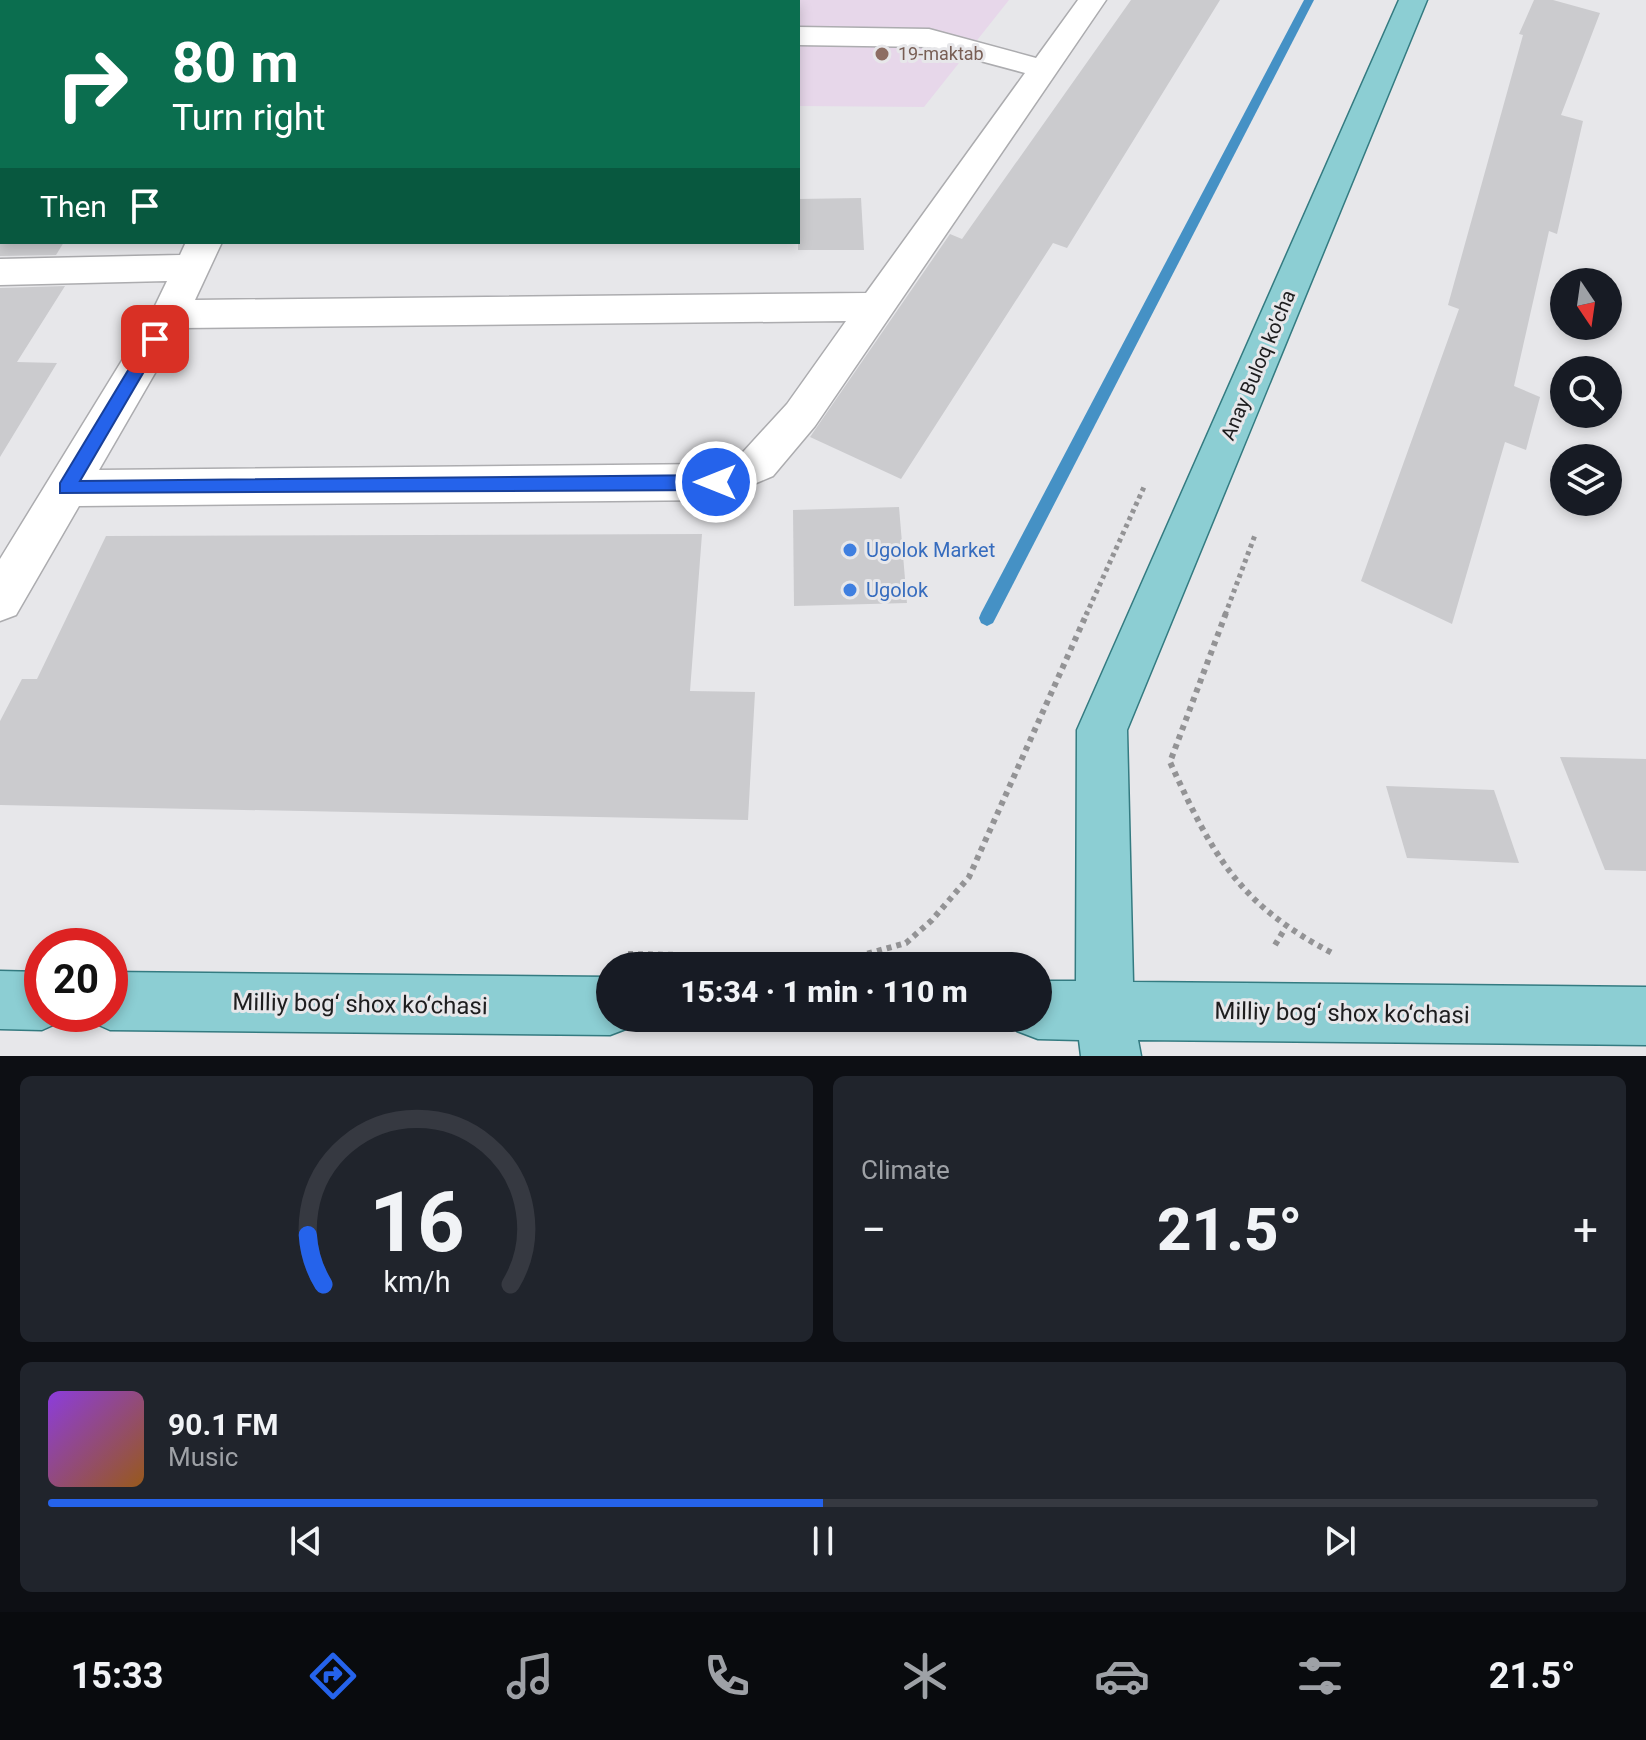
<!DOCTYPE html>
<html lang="en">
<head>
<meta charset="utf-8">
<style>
  :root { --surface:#171b24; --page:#20242c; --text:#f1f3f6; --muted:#9ea1a6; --line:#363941; --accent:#2563eb }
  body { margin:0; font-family:Roboto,sans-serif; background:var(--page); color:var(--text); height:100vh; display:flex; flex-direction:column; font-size:30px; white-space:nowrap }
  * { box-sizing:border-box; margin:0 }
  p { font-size:26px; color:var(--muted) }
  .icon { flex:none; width:44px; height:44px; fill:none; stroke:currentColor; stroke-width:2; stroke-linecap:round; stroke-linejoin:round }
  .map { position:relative; height:1056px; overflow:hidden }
  .drawer { display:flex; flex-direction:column; gap:20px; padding:20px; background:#0d0f14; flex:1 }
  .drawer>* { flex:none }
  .guide { position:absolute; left:0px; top:0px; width:800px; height:244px; box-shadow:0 4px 12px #0003; background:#0b6e4f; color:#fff; overflow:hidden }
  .needle { width:52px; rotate:167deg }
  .controls { position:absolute; left:1550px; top:268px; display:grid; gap:16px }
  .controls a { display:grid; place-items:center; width:72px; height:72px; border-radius:50%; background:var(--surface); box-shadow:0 4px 12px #0003; font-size:40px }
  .speed { position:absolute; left:24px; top:928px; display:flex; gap:16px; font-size:40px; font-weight:700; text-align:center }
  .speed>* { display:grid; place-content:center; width:104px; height:104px; border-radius:50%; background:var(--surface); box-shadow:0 4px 12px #0003; line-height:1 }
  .speed .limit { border:12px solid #d22; background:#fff; color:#111 }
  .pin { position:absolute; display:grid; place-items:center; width:68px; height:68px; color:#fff; margin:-34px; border-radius:16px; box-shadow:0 4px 12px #0006 }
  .me { position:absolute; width:88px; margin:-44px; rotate:270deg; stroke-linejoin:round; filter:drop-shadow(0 0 6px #0008) }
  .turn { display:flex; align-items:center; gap:28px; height:168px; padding:0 40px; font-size:36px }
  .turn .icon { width:104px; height:104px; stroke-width:2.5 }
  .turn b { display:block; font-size:56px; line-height:68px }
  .then { display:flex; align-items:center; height:76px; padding:0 40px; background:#0003; gap:16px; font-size:30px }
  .big { font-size:60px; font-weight:800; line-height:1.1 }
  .drawer .tile { flex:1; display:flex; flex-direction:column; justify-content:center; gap:12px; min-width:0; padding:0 28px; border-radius:12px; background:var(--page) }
  .drawer .dial { align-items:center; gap:0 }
  .dial svg { height:208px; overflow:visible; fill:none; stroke:var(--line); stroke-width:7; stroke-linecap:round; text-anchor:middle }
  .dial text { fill:var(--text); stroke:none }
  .song { display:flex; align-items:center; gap:24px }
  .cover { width:96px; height:96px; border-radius:12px; background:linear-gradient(135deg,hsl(270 70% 55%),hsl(30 70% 35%)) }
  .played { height:8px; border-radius:4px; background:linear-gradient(90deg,var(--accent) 50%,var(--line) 50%) }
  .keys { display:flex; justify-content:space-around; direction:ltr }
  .heat { display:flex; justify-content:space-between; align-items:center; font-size:44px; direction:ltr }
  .drawer .tiles { flex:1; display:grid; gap:20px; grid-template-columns:1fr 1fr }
  .tile:last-child { grid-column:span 2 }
  .trip { position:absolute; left:596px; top:952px; width:456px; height:80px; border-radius:40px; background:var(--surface); box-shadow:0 4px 12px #0003; font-weight:800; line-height:80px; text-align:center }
  .dock { display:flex; height:128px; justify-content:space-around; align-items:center; background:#090b0e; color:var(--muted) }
  .dock .icon { width:56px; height:56px }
  .dock .current { color:var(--accent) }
  .dock b { font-size:36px; color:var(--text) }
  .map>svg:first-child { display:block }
</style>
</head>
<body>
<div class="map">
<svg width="1646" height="1056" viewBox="0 0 1646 1056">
  <rect width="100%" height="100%" fill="#e7e7ea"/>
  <polygon fill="#e7d7ea" points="52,0 1009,0 924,107 798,106 798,2"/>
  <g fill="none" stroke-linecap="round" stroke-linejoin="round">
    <polygon fill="#4591c5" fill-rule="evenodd" points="1304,0 1314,0 993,623 987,626 981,623 979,618 981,613"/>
  </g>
  <g fill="#cbcbce">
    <polygon points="1131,0 1220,0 1067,248 1053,243 901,479 810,437 950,234 962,239"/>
    <polygon points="1534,0 1553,0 1600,13 1561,115 1583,121 1557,234 1549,231 1514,386 1540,397 1526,450 1505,442 1452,624 1361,581 1459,309 1448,305 1523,35 1519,34"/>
    <polygon points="861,198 864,250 798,250 798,199"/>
    <polygon points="0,242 64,242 56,255 0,256"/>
    <polygon points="65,286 17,362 57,363 0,457 0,288"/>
    <polygon points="899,507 907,603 794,606 793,510"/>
    <polygon points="702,534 690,691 755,692 748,820 0,805 0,721 22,679 37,679 106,536"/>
    <polygon points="1560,757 1646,759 1646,871 1605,870"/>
    <polygon points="1386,786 1494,790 1519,863 1407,858"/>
  </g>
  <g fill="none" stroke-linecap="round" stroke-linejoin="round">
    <g stroke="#acacaf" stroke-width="3">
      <g id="minor">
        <rect x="700" y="0" width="28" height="2"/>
        <path d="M1078,0H1106L815,426L773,476L716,500L79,506L16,615L0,621V559L153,310L167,281L0,285V259L180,255L186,242H222L195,300L866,293L1025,73L928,47L798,45V27L929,29L1036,58ZM846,321L787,404L743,452L713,464L99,470L181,328Z"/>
      </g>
    </g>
    <g stroke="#347b81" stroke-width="3">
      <g id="major">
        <polygon points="1399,0 1427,0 1127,730 1133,982 1646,987 1646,1045 1138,1040 1141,1056 1081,1056 1079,1040 1038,1039 1017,1031 1012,1018 1038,1018 1038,981 1076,981 1077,730"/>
        <polygon points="0,971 42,972 42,1014 66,1014 62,1021 42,1030 0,1029"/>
        <polygon points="110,972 610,977 610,1018 634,1018 631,1027 610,1035 110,1030 90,1021 86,1014 110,1014"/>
      </g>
    </g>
    <g stroke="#939395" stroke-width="5" stroke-dasharray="4 4" stroke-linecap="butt">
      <polyline points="1086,615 1144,487"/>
      <polyline points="1225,615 1255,535"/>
    </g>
    <g stroke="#939395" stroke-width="6" stroke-dasharray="5 5" stroke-linecap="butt">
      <path d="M1226,613L1170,762C1213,856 1239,905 1334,954"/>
      <polyline points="48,944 102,945"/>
      <polyline points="1275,945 1284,930"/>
      <polyline points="628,954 852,958 906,943 932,920 969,877 1087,613"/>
    </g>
    <use href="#minor" fill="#fff" fill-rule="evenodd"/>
    <use href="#major" fill="#8cced3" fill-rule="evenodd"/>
  </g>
  <polygon fill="#2563eb" stroke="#184099" stroke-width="2" points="155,333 163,339 80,481 716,475 725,482 716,490 60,493 60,483 150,334"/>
  <circle fill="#8d6e63" stroke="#e7e7ea" stroke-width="3" cx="882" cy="54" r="8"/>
  <g fill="#3f7fe0" stroke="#e7e7ea" stroke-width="3">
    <circle cx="850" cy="550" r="8"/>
    <circle cx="850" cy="590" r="8"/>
  </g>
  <g text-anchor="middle" stroke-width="6" stroke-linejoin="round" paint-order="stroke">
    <g font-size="18" fill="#785e54" stroke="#e7e7ea" text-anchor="start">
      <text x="898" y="60">19-maktab</text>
    </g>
    <g font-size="20" fill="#1d1d1e" stroke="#e7e7ea">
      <text transform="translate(1258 365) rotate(-67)" y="7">Anay Buloq ko'cha</text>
    </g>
    <g font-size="20" fill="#366cbe" stroke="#e7e7ea" text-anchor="start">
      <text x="866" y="557">Ugolok Market</text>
      <text x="866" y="597">Ugolok</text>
    </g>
    <g font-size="24" fill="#1d1d1e" stroke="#e7e7ea">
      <text transform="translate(360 1004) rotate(1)" y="8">Milliy bog‘ shox ko‘chasi</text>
      <text transform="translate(1342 1013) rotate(1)" y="8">Milliy bog‘ shox ko‘chasi</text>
    </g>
  </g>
</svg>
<div class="controls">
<a><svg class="needle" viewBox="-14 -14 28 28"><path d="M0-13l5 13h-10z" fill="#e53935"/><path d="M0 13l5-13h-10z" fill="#9ea1a6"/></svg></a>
<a><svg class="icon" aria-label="search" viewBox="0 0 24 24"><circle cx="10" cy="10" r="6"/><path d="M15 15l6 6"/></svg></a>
<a><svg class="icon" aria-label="layers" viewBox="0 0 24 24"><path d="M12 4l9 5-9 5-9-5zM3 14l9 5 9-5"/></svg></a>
</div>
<div class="speed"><div class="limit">20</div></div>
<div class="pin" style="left:155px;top:339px;background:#d93025"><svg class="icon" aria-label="arrive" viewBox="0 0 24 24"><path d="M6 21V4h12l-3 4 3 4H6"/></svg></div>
<svg class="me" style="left:716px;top:482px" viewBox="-20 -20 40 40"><circle r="17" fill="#2563eb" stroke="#fff" stroke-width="3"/><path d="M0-11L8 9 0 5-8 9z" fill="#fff"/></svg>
<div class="trip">15:34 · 1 min · 110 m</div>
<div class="guide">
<div class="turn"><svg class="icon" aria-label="right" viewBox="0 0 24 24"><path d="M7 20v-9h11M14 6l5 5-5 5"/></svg><div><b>80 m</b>Turn right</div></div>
<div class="then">Then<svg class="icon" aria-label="arrive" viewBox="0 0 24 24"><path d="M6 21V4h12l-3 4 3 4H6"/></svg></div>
</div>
</div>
<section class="drawer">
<div class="tiles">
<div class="tile dial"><svg viewBox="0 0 100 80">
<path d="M14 69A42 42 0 1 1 86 69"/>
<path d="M14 69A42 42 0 0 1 8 50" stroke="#2563eb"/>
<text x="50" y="56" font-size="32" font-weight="700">16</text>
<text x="50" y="72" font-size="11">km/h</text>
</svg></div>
<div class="tile"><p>Climate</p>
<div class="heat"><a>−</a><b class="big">21.5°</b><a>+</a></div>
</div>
<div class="tile">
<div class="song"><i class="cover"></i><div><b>90.1 FM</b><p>Music</p></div></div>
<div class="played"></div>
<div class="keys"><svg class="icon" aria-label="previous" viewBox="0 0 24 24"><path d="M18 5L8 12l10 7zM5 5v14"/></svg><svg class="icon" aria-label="pause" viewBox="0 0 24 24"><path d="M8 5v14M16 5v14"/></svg><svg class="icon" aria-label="next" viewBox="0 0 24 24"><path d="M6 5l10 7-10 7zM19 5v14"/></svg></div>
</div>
</div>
</section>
<nav class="dock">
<b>15:33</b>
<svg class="icon current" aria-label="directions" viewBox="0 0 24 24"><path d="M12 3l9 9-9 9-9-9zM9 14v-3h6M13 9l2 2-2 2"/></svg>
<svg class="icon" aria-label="music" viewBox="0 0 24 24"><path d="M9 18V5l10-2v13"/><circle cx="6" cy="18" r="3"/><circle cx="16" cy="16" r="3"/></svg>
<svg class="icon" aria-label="phone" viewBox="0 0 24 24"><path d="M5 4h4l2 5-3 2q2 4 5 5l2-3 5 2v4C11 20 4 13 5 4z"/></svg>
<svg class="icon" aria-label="climate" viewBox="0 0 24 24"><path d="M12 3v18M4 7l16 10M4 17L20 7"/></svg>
<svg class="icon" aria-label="car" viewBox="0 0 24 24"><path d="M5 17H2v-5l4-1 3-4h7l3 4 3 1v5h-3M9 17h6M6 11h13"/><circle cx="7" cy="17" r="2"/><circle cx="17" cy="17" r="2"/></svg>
<svg class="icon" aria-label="filters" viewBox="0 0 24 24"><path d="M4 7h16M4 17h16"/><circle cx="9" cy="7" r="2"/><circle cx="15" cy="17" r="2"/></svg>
<b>21.5°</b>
</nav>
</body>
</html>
